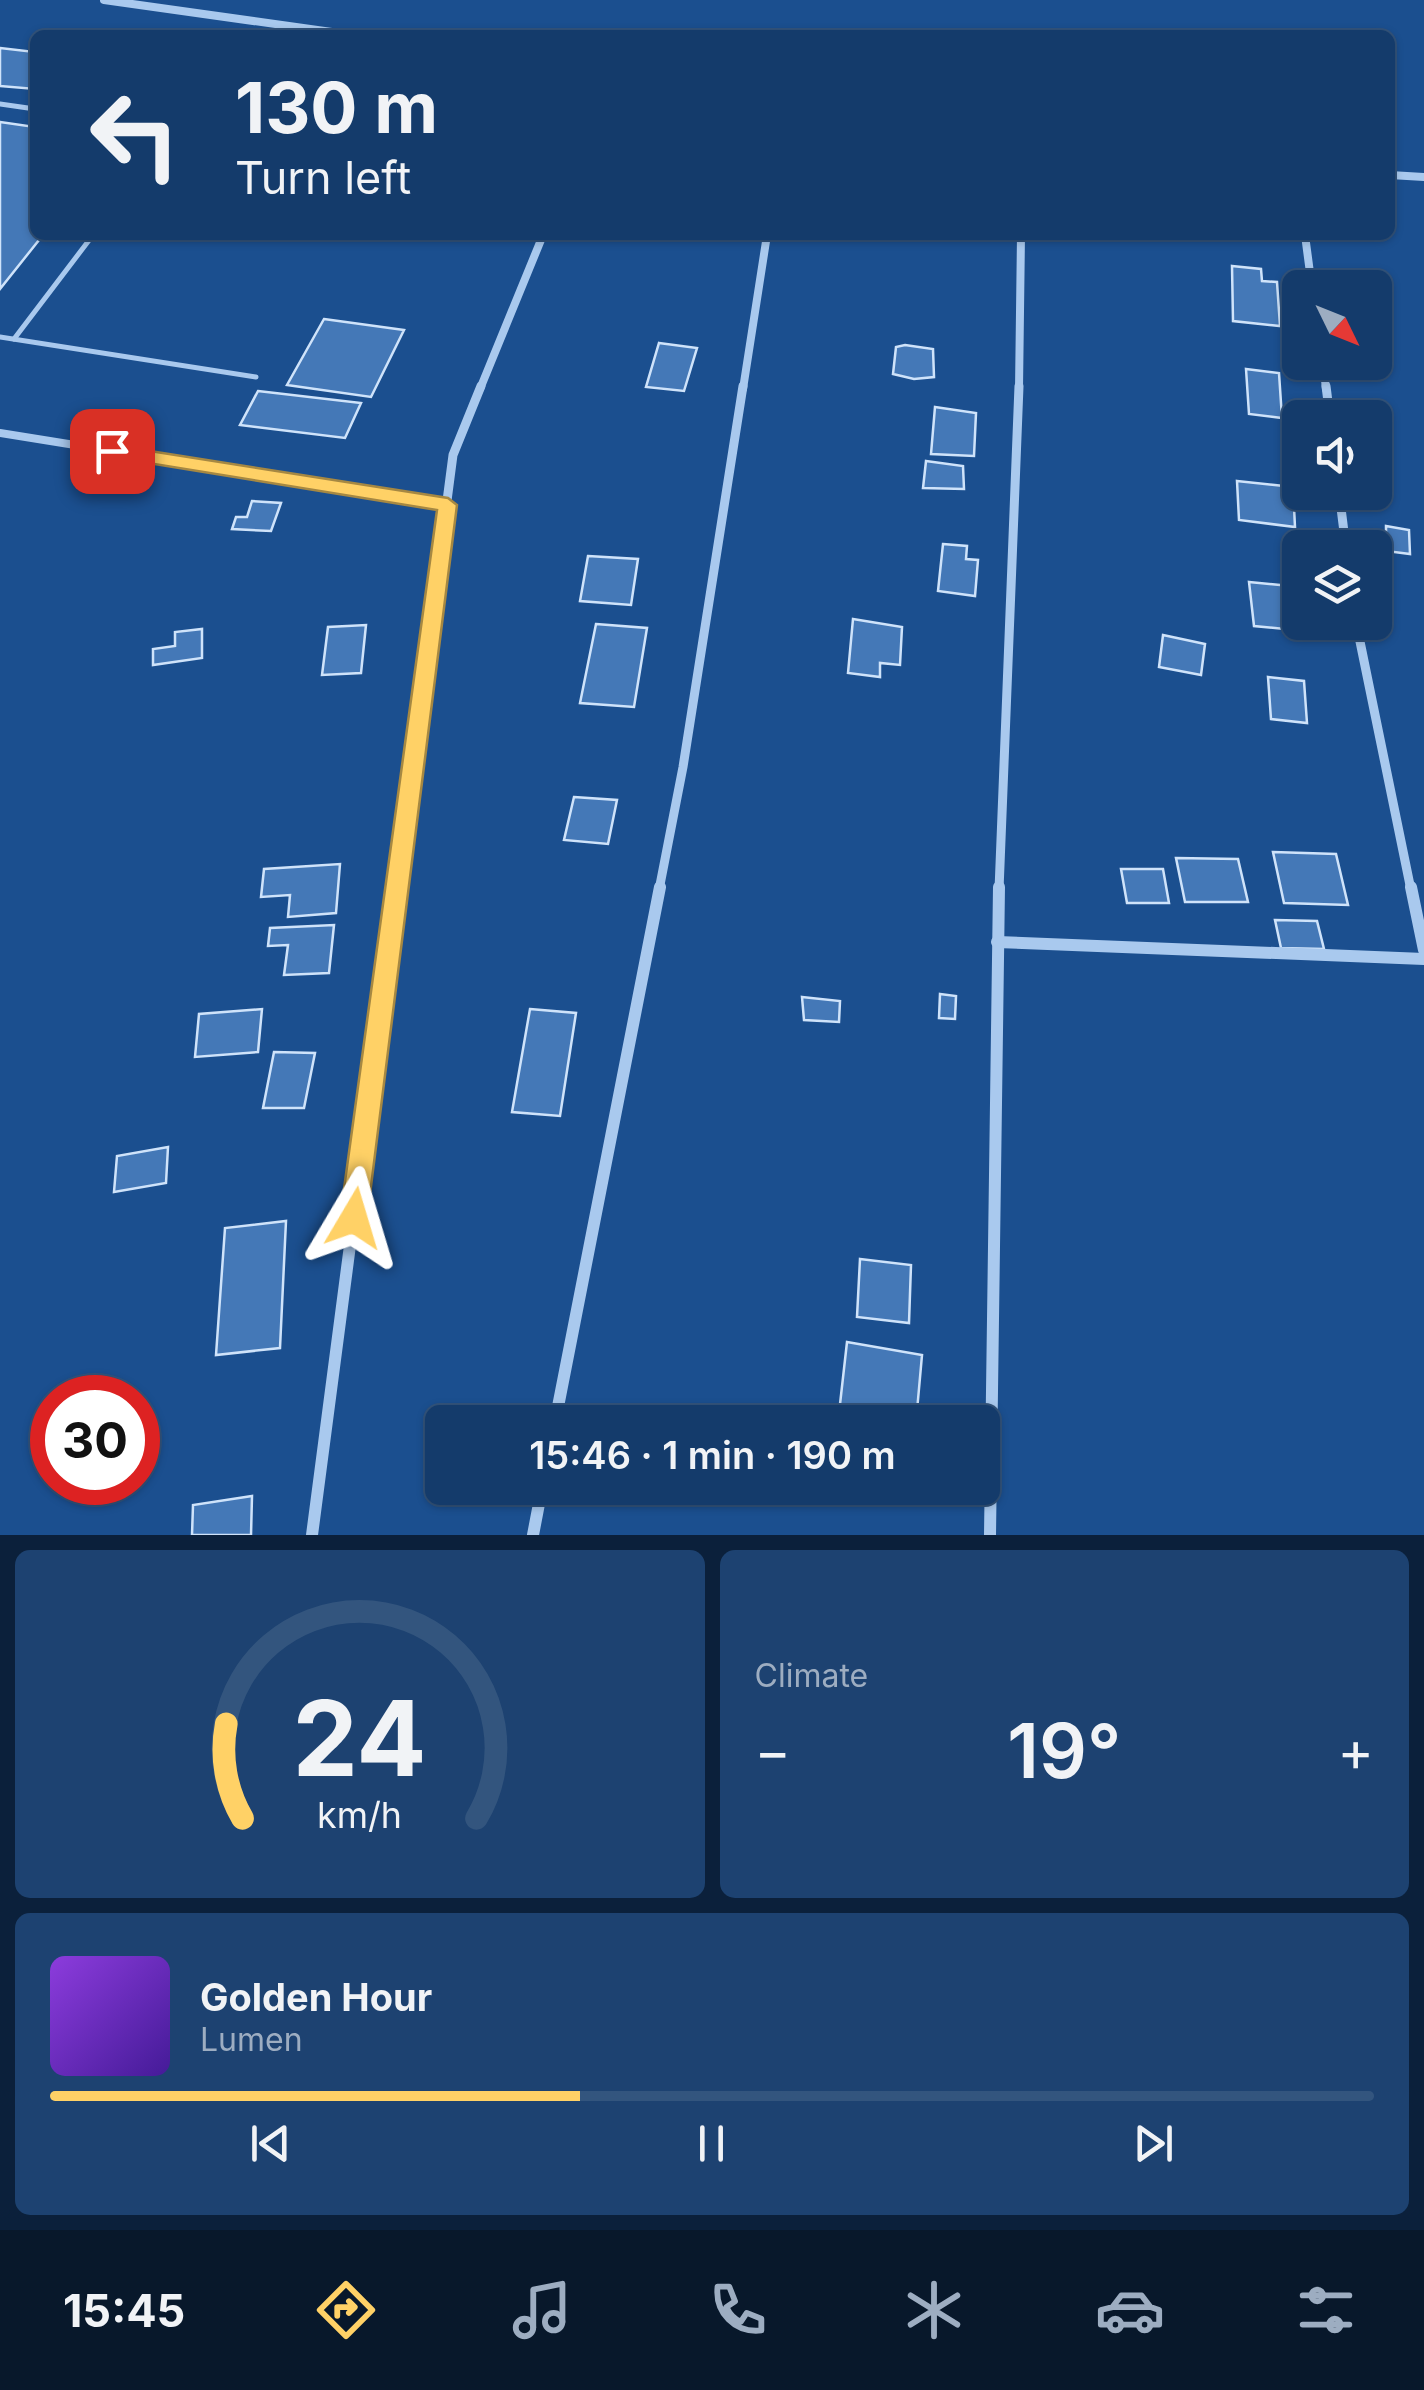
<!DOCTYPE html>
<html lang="en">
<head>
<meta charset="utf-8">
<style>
  :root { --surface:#143b6b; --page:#1d4271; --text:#f1f3f6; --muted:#9dadc1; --line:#33557e; --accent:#ffd166 }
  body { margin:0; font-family:Inter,sans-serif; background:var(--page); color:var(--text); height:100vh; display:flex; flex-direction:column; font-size:38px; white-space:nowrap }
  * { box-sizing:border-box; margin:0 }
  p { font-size:32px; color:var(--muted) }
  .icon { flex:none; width:55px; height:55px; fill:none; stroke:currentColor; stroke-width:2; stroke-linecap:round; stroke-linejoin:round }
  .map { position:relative; height:1535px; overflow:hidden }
  .sheet { display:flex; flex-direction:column; gap:15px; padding:15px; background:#0b203b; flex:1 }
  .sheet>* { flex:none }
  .hud { position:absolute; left:30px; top:30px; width:1365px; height:210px; border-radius:15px; box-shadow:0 2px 8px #0004,0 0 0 2px var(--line); background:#143b6b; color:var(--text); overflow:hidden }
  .needle { width:65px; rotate:133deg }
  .controls { position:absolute; left:1282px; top:270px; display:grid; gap:20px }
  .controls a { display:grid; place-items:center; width:110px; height:110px; border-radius:15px; background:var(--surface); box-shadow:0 2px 8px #0004,0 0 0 2px var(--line); font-size:50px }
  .speed { position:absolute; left:30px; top:1375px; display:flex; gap:20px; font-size:50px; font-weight:700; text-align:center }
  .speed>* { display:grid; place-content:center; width:130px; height:130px; border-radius:50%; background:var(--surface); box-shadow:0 2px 8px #0004,0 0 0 2px var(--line); line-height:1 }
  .speed .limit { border:15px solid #d22; background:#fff; color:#111 }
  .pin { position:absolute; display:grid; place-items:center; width:85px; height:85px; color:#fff; margin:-42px; border-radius:20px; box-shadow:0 5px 15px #0006 }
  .me { position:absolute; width:110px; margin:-55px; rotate:7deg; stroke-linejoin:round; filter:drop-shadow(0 0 8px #0008) }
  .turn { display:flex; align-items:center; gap:35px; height:210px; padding:0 40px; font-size:45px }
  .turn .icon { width:130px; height:130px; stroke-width:2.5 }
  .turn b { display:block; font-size:70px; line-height:85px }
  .big { font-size:75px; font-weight:600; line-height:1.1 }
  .sheet .widget { flex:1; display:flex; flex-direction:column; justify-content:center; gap:15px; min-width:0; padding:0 35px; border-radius:15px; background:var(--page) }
  .sheet .dial { align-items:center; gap:0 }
  .dial svg { height:260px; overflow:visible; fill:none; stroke:var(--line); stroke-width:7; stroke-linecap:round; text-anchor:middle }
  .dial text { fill:var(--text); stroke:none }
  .song { display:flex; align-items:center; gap:30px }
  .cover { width:120px; height:120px; border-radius:15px; background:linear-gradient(135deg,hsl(270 70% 55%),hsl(260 70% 35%)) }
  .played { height:10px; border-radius:5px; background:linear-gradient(90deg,var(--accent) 40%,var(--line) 40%) }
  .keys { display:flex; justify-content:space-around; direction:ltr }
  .heat { display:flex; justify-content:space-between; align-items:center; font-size:55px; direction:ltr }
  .sheet .tiles { flex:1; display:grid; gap:15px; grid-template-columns:1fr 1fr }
  .widget:last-child { grid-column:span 2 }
  .trip { position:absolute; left:425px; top:1405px; width:575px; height:100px; border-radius:15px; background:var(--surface); box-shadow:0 2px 8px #0004,0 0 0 2px var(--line); font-weight:600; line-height:100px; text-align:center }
  .dock { display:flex; height:160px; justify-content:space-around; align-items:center; background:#08182b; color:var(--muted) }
  .dock .icon { width:70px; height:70px }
  .dock .selected { color:var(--accent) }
  .dock b { font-size:45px; color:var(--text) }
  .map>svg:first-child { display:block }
</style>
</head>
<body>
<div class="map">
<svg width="1424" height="1535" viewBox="0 0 1424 1535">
  <rect width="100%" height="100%" fill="#1b4f8f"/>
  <g fill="#4478b7" stroke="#cfe3fa" stroke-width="2.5">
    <polygon points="0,48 35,52 35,89 0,86"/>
    <polygon points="0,122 35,127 35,235 43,235 0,289"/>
    <polygon points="1232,266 1261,269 1262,281 1277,282 1280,326 1233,321"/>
    <polygon points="1375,299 1384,300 1388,323 1379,322 1382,333 1375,333"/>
    <polygon points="324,319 404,330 371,397 287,385"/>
    <polygon points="659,343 697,348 684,391 646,387"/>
    <polygon points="905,345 933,349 934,377 914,379 893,374 896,347"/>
    <polygon points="1246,369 1279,373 1282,418 1249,414"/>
    <polygon points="258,391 361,403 345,438 240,425"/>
    <polygon points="935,407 976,413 974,456 931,454"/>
    <polygon points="926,461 963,466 964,489 923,488"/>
    <polygon points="1237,481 1293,487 1295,527 1239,520"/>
    <polygon points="252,501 281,503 271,531 232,529 236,517 247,517"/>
    <polygon points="1386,526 1409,530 1410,554 1386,551"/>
    <polygon points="943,544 967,546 966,559 978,560 975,596 938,591"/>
    <polygon points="588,556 638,559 631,605 580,601"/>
    <polygon points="1249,582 1300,587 1300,622 1315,622 1316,632 1254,626"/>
    <polygon points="853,619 902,627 900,665 880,663 880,677 848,673"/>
    <polygon points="596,624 647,628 634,707 580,703"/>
    <polygon points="366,625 361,673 322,675 328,627"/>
    <polygon points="202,629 202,658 153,665 153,649 175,646 175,632"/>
    <polygon points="1163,635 1205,644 1201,675 1159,667"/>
    <polygon points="1268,677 1304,681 1307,723 1271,719"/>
    <polygon points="574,797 617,800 608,844 564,840"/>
    <polygon points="1273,852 1336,854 1348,905 1284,903"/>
    <polygon points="1176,858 1238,859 1248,902 1185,902"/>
    <polygon points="340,864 336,913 288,917 290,895 261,897 264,869"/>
    <polygon points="1121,869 1163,869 1169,903 1127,903"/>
    <polygon points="1275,920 1317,921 1324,949 1281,948"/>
    <polygon points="334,925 329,973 284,975 288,945 268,946 270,928"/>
    <polygon points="940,994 956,996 955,1019 939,1018"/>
    <polygon points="802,997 840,1001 839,1022 804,1020"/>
    <polygon points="262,1009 258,1052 195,1057 199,1014"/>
    <polygon points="530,1009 576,1013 560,1116 512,1112"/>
    <polygon points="274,1052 315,1053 304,1108 263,1108"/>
    <polygon points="168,1147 166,1183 114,1192 117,1156"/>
    <polygon points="286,1221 280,1348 216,1355 225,1228"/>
    <polygon points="860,1259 911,1265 909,1323 857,1317"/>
    <polygon points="847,1342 922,1355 916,1422 838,1422"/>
    <polygon points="252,1496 251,1535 192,1535 193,1505"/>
  </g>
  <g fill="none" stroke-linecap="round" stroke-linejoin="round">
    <g stroke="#a9c9ee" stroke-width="5">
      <polyline points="0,104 35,109"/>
      <polyline points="0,337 256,377"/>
      <polyline points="14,339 93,235"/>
    </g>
    <polyline stroke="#a9c9ee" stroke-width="8" points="0,433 448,505"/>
    <g stroke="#a9c9ee" stroke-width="8">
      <polyline points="104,0 353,35"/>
      <polyline points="1390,175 1424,177"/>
      <polyline points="1305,235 1312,288"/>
      <polyline points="1323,362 1326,389"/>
      <polyline points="480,389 543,235"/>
      <polyline points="743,389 767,235"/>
      <polyline points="1019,389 1021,235"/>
    </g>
    <g stroke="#a9c9ee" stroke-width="9">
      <polyline points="1326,386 1330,418"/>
      <polyline points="1339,492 1346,548"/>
      <polyline points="1356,622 1411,890"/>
      <polyline points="396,890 453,455 481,386"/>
      <polyline points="659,890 683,767 743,386"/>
      <polyline points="999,890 1019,386"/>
    </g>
    <g stroke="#a9c9ee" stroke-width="12">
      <polyline points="1411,887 1424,950"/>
      <polyline points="997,942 1424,959"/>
      <polyline points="555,1422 660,887"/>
      <polyline points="312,1535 397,887"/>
      <polyline points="533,1535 542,1488"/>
      <polyline points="990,1535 999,887"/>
    </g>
  </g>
  <polygon fill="#ffd166" stroke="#a68842" stroke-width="2.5" points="112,445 448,498 457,505 367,1218 363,1228 354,1232 344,1228 340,1218 437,510 105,456 105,447"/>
</svg>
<div class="controls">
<a><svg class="needle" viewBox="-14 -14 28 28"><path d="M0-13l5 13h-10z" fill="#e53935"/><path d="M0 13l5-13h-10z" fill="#9dadc1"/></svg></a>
<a><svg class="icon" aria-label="sound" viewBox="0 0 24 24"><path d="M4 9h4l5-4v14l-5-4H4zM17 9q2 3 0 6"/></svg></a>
<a><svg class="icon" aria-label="layers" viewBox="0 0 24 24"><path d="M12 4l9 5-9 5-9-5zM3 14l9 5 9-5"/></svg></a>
</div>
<div class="speed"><div class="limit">30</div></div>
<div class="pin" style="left:112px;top:451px;background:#d93025"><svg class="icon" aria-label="arrive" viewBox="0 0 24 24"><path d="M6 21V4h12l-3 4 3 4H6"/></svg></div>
<svg class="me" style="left:354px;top:1218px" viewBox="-20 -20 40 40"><path d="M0-17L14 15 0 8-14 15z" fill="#ffd166" stroke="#fff" stroke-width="4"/></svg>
<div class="trip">15:46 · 1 min · 190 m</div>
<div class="hud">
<div class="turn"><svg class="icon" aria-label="left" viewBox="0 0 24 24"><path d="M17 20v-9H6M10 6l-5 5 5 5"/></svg><div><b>130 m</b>Turn left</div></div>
</div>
</div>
<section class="sheet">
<div class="tiles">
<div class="widget dial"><svg viewBox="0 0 100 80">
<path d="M14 69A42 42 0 1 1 86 69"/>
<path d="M14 69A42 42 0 0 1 9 40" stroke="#ffd166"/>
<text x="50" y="56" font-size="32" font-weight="700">24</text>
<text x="50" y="72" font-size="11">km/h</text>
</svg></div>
<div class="widget"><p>Climate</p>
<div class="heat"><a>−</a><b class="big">19°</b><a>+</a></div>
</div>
<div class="widget">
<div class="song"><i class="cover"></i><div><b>Golden Hour</b><p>Lumen</p></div></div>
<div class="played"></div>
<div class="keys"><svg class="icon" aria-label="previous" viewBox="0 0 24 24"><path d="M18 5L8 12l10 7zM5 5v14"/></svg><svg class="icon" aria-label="pause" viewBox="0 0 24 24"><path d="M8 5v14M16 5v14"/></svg><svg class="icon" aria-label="next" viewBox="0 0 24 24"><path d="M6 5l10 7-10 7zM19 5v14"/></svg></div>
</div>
</div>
</section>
<nav class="dock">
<b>15:45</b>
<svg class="icon selected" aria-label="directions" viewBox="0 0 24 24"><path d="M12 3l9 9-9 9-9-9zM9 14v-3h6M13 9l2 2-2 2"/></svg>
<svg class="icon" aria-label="music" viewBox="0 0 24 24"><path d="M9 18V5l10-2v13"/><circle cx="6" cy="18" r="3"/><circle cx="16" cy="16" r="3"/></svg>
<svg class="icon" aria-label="phone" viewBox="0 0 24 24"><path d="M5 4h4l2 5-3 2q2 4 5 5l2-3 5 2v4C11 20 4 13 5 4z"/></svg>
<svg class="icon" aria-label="climate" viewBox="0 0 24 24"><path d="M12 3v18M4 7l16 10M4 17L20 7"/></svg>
<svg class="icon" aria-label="car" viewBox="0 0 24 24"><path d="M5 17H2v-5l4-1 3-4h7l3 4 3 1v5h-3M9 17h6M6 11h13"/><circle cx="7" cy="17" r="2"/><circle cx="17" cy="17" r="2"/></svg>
<svg class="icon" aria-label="filters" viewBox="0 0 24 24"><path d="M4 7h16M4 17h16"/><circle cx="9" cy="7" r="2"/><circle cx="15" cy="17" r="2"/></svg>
</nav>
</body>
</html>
